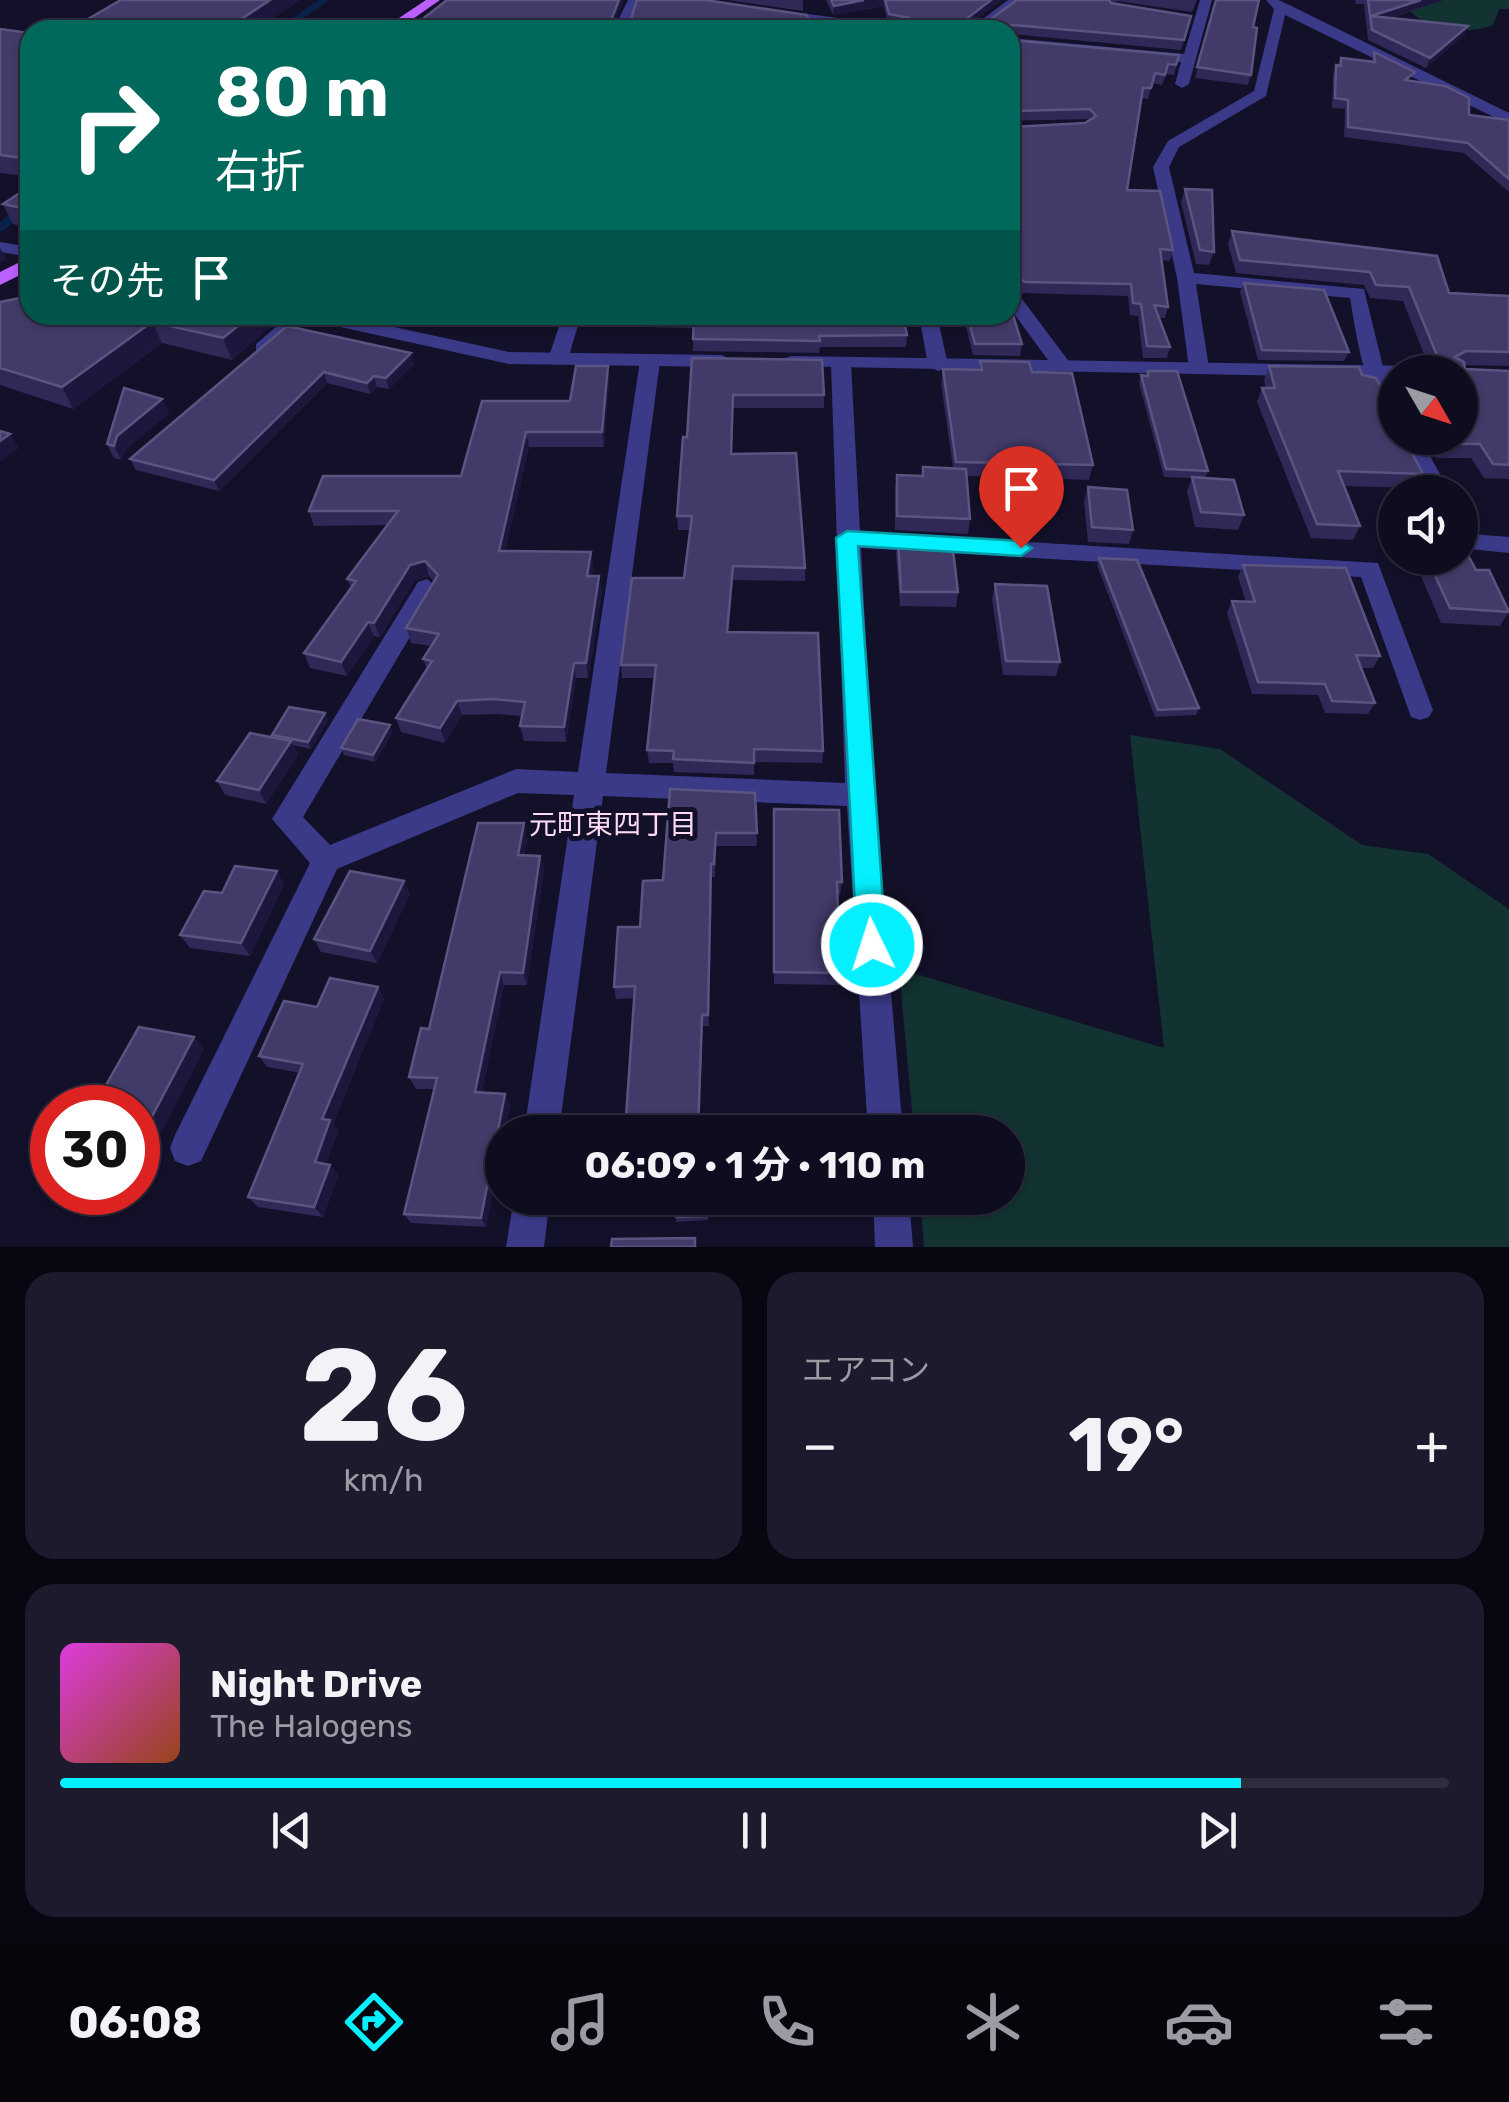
<!DOCTYPE html>
<html lang="ja">
<head>
<meta charset="utf-8">
<style>
  :root { --surface:#0e0c1f; --page:#1c1a2c; --text:#f1f3f6; --muted:#9b9ba4; --line:#2e2c3d; --accent:#04f0ff }
  body { margin:0; font-family:Rubik,"Noto Sans JP",sans-serif; background:var(--page); color:var(--text); height:100vh; display:flex; flex-direction:column; font-size:38px; white-space:nowrap }
  * { box-sizing:border-box; margin:0 }
  p { font-size:32px; color:var(--muted) }
  .icon { flex:none; width:55px; height:55px; fill:none; stroke:currentColor; stroke-width:2; stroke-linecap:round; stroke-linejoin:round }
  .map { position:relative; height:1247px; overflow:hidden }
  .panel { display:flex; flex-direction:column; gap:25px; padding:25px; background:#080711; flex:1 }
  .panel>* { flex:none }
  .top-card { position:absolute; left:20px; top:20px; width:1000px; height:305px; border-radius:30px; box-shadow:0 2px 8px #0004,0 0 0 2px var(--line); background:#00695c; color:#fff; overflow:hidden }
  .needle { width:65px; rotate:129deg }
  .tools { position:absolute; left:1378px; top:355px; display:grid; gap:20px }
  .tools a { display:grid; place-items:center; width:100px; height:100px; border-radius:50%; background:var(--surface); box-shadow:0 2px 8px #0004,0 0 0 2px var(--line); font-size:50px }
  .speed { position:absolute; left:30px; top:1085px; display:flex; gap:20px; font-size:50px; font-weight:700; text-align:center }
  .speed>* { display:grid; place-content:center; width:130px; height:130px; border-radius:50%; background:var(--surface); box-shadow:0 2px 8px #0004,0 0 0 2px var(--line); line-height:1 }
  .speed .limit { border:15px solid #d22; background:#fff; color:#111 }
  .pin { position:absolute; display:grid; place-items:center; width:85px; height:85px; color:#fff; margin:-102px -42px; border-radius:50% 50% 50% 0; rotate:-45deg; box-shadow:0 0 10px #0007 }
  .pin .icon { rotate:45deg }
  .me { position:absolute; width:110px; margin:-55px; rotate:356deg; stroke-linejoin:round; filter:drop-shadow(0 0 8px #0008) }
  .turn { display:flex; align-items:center; gap:35px; height:210px; padding:0 30px; font-size:45px }
  .turn .icon { width:130px; height:130px; stroke-width:2.5 }
  .turn b { display:block; font-size:70px; line-height:85px }
  .then { display:flex; align-items:center; height:95px; padding:0 30px; background:#0003; gap:20px; font-size:38px }
  .big { font-size:75px; font-weight:700; line-height:1.1 }
  .panel .tile { flex:1; display:flex; flex-direction:column; justify-content:center; gap:15px; min-width:0; padding:0 35px; border-radius:30px; background:var(--page) }
  .panel .dial { align-items:center; gap:0 }
  .dial b { font-size:130px; line-height:1 }
  .song { display:flex; align-items:center; gap:30px }
  .cover { width:120px; height:120px; border-radius:15px; background:linear-gradient(135deg,hsl(300 70% 55%),hsl(20 70% 35%)) }
  .played { height:10px; border-radius:5px; background:linear-gradient(90deg,var(--accent) 85%,var(--line) 85%) }
  .keys { display:flex; justify-content:space-around; direction:ltr }
  .heat { display:flex; justify-content:space-between; align-items:center; font-size:55px; direction:ltr }
  .panel .tiles { flex:1; display:grid; gap:25px; grid-template-columns:1fr 1fr }
  .tile:last-child { grid-column:span 2 }
  .trip { position:absolute; left:485px; top:1115px; width:540px; height:100px; border-radius:50px; background:var(--surface); box-shadow:0 2px 8px #0004,0 0 0 2px var(--line); font-weight:700; line-height:100px; text-align:center }
  .menu { display:flex; height:160px; justify-content:space-around; align-items:center; background:#06050c; color:var(--muted) }
  .menu .icon { width:70px; height:70px }
  .menu .on { color:var(--accent) }
  .menu b { font-size:45px; color:var(--text) }
  .map>svg:first-child { display:block }
</style>
</head>
<body>
<div class="map">
<svg width="1509" height="1247" viewBox="0 0 1509 1247">
  <rect width="100%" height="100%" fill="#131029"/>
  <g fill="#123331">
    <path d="M1401,0H1509V9H1499L1493,25C1462,37 1418,29 1401,0Z"/>
    <polygon points="1130,735 1220,749 1362,845 1428,854 1509,909 1509,1247 924,1247 920,1198 1008,1198 1008,1132 914,1132 899,969 1164,1048"/>
  </g>
  <g fill="none" stroke-linecap="round" stroke-linejoin="round">
    <polyline stroke="#092348" stroke-width="6" points="281,30 324,0"/>
    <polyline stroke="#092348" stroke-width="9" points="0,227 30,206"/>
    <g fill="#3a3a89" fill-rule="evenodd">
      <polygon points="628,0 640,0 627,30 613,30"/>
      <polygon points="1008,0 1022,0 983,30 968,30"/>
      <polygon points="1200,0 1212,0 1189,84 1182,88 1175,84 1181,62 1010,46 1010,38 1184,54"/>
      <path d="M1266,0H1279L1509,113V123L1504,122L1285,15L1266,96L1179,147L1169,167L1194,273L1364,289L1384,371L1395,391V416C1365,407 1355,326 1350,298L1196,284L1209,368L1199,374L1189,368L1177,278L1153,167L1168,141L1254,91L1274,9Z"/>
      <polygon points="778,10 898,26 905,30 869,30 774,17 774,11"/>
      <polygon points="0,242 30,247 30,257 0,252"/>
      <polygon points="1010,289 1016,291 1070,363 1070,371 1056,371 1010,308"/>
      <polygon points="290,315 310,315 270,352 256,352 256,344"/>
      <polygon points="563,315 581,315 568,359 558,365 548,359"/>
      <polygon points="919,315 937,315 948,365 945,369 938,371 928,365"/>
      <polygon points="650,355 660,361 606,773 845,783 831,363 841,357 851,363 860,532 1378,563 1433,710 1429,717 1420,720 1411,717 1361,577 861,548 874,795 903,1132 868,1132 847,806 603,796 559,1132 524,1132 574,795 518,793 337,869 201,1161 188,1166 175,1161 170,1148 175,1135 310,863 272,819 418,582 427,579 439,588 303,817 330,845 516,769 578,772 640,361"/>
      <polygon points="1400,438 1420,438 1450,492 1428,492"/>
      <polygon points="1460,525 1472,534 1509,537 1509,553 1460,548"/>
      <polygon points="514,1198 550,1198 544,1247 506,1247"/>
      <polygon points="873,1198 909,1198 913,1247 875,1247"/>
    </g>
    <g fill="#3a3a89" fill-rule="evenodd">
      <polygon points="304,315 339,315 509,352 722,355 732,361 722,367 509,364 313,321"/>
      <polygon points="792,356 1417,366 1427,372 1395,372 1395,378 785,366 785,358"/>
    </g>
    <g fill="#bc5fff" fill-rule="evenodd">
      <polygon points="426,0 440,0 397,30 381,30"/>
      <polygon points="30,257 30,270 0,285 0,272"/>
    </g>
  </g>
  <g fill="#302857">
    <polygon points="727,0 803,0 803,11"/>
    <polygon points="826,0 1002,0 971,24 984,24 1017,0 1197,0 1192,12 1117,1 1113,4 1191,16 1181,50 1010,34 891,30 892,24 888,24 884,6 833,15"/>
    <polygon points="1215,0 1259,0 1253,27 1251,75 1248,85 1195,78"/>
    <polygon points="1355,0 1444,0 1391,18 1468,26 1464,35 1426,68 1368,40 1364,4 1356,4"/>
    <polygon points="0,29 30,33 30,177 0,173"/>
    <polygon points="1010,36 1011,40 1179,55 1174,75 1166,74 1162,85 1152,83 1148,99 1142,98 1127,190 1173,250 1170,261 1161,260 1168,307 1165,318 1159,318 1170,347 1167,358 1143,358 1138,316 1130,315 1128,296 1022,293 1011,285 1010,127 1085,123 1089,121 1088,119 1010,121"/>
    <polygon points="1374,52 1411,81 1469,115 1509,120 1509,192 1464,153 1344,137 1345,109 1332,108 1333,74 1341,58 1371,61"/>
    <polygon points="30,186 30,228 13,224 3,204"/>
    <polygon points="1185,189 1214,252 1209,265 1196,264 1181,202"/>
    <polygon points="1232,231 1449,293 1509,296 1509,366 1464,365 1465,369 1509,371 1509,479 1484,478 1471,458 1436,458 1424,438 1460,438 1460,372 1431,372 1403,301 1370,298 1364,285 1236,273 1228,244"/>
    <polygon points="1244,283 1349,352 1344,361 1258,360 1240,292"/>
    <polygon points="0,302 284,315 232,360 162,343 73,409 0,385"/>
    <polygon points="918,315 916,320 904,321 907,335 906,347 820,347 819,353 693,351 693,328 643,327 642,316"/>
    <polygon points="939,315 1010,315 1022,344 1020,356 973,355 964,319 942,320"/>
    <polygon points="287,326 414,364 389,389 377,387 370,394 327,383 219,491 136,470 130,459"/>
    <polygon points="692,358 824,395 824,408 733,408 732,454 805,568 805,581 733,580 729,632 823,751 822,763 754,762 754,775 674,772 673,763 649,763 647,750 655,678 622,678 621,665 684,578 690,530 678,530 677,516 687,437"/>
    <polygon points="980,361 1032,372 1093,465 1089,480 967,476 970,519 968,534 895,530 895,489 897,475 922,476 923,467 953,468 941,383 943,369 979,370"/>
    <polygon points="1269,366 1362,375 1388,398 1395,438 1414,445 1411,451 1423,474 1415,488 1344,486 1360,526 1353,540 1311,538 1257,402 1262,388 1266,388 1264,380"/>
    <polygon points="1148,371 1208,471 1205,478 1244,515 1238,530 1195,527 1187,491 1192,478 1164,477 1139,383 1141,375 1146,376"/>
    <polygon points="609,380 604,447 529,447 505,551 591,552 593,567 592,576 599,576 602,591 588,678 576,678 566,742 524,741 520,726 522,716 497,714 462,715 445,743 401,732 396,718 427,670 423,659 431,646 411,643 406,628 434,581 429,576 415,580 380,637 374,636 347,676 310,668 304,653 351,588 347,579 387,525 314,526 309,511 461,476 570,401"/>
    <polygon points="162,399 169,413 125,450 121,460 114,458 107,444"/>
    <polygon points="1088,487 1133,530 1129,544 1088,542 1084,501"/>
    <polygon points="898,539 958,592 956,607 900,606 896,554"/>
    <polygon points="1099,558 1199,708 1196,715 1155,717 1097,565"/>
    <polygon points="1424,558 1460,558 1476,570 1509,611 1500,626 1441,623 1418,569"/>
    <polygon points="1243,565 1380,656 1373,668 1361,668 1375,703 1368,714 1325,713 1318,695 1252,694 1227,613 1232,601 1246,602 1238,577"/>
    <polygon points="995,584 1060,662 1056,676 1003,675 992,599"/>
    <polygon points="325,713 328,720 311,749 293,745 298,755 266,804 225,795 217,781 274,738 272,735"/>
    <polygon points="393,732 375,762 344,755 341,748"/>
    <polygon points="755,793 757,846 716,846 715,877 712,877 709,1026 703,1026 699,1132 625,1132 634,998 616,999 614,987 640,927 663,880"/>
    <polygon points="774,809 842,882 840,895 838,895 840,973 839,985 774,984"/>
    <polygon points="528,837 524,855 540,856 544,869 527,985 504,985 482,1093 510,1105 505,1132 502,1132 502,1143 486,1227 411,1223 404,1214 434,1089 416,1089 409,1077 429,1029"/>
    <polygon points="404,881 410,894 377,963 321,952 314,939"/>
    <polygon points="284,884 250,956 190,948 180,935"/>
    <polygon points="378,987 384,999 333,1124 338,1131 326,1164 330,1165 338,1175 323,1217 258,1207 248,1197 300,1073 267,1067 259,1056 317,1007"/>
    <polygon points="204,1049 150,1154 138,1151 138,1108"/>
    <polygon points="708,1198 708,1220 676,1222 676,1217"/>
  </g>
  <g fill="#1d173d">
    <polygon points="270,0 300,0 257,30 225,30"/>
    <polygon points="619,0 624,0 612,30 610,23"/>
    <polygon points="864,0 884,0 884,6 833,15 834,6"/>
    <polygon points="991,0 1002,0 964,30 965,20"/>
    <polygon points="1421,0 1444,0 1371,24 1371,16"/>
    <polygon points="1468,26 1464,35 1426,68 1430,58"/>
    <polygon points="0,248 6,259 0,263"/>
    <polygon points="252,315 284,315 232,360 223,338"/>
    <polygon points="152,322 162,343 73,409 62,387"/>
    <polygon points="411,353 414,364 389,389 386,378"/>
    <polygon points="608,366 609,380 604,447 602,432"/>
    <polygon points="324,372 327,383 219,491 214,480"/>
    <polygon points="374,376 377,387 370,394 367,383"/>
    <polygon points="162,399 169,413 125,450 121,460 114,446 117,436"/>
    <polygon points="526,432 529,447 502,565 499,551"/>
    <polygon points="10,434 19,448 0,462 0,441"/>
    <polygon points="591,552 593,567 589,591 587,576"/>
    <polygon points="425,561 429,576 415,580 380,637 374,623 410,565"/>
    <polygon points="733,566 733,580 728,646 727,632"/>
    <polygon points="599,576 602,591 588,678 586,663"/>
    <polygon points="368,622 374,636 347,676 341,662"/>
    <polygon points="574,663 576,678 566,742 564,727"/>
    <polygon points="457,701 462,715 445,743 440,728"/>
    <polygon points="325,713 328,720 311,749 308,742"/>
    <polygon points="390,725 393,732 375,762 373,755"/>
    <polygon points="291,741 298,755 266,804 259,790"/>
    <polygon points="524,823 528,837 522,869 518,855"/>
    <polygon points="540,856 544,869 527,985 523,973"/>
    <polygon points="711,864 712,877 709,1026 708,1015"/>
    <polygon points="277,871 284,884 250,956 241,943"/>
    <polygon points="404,881 410,894 377,963 370,951"/>
    <polygon points="500,972 504,985 480,1103 475,1092"/>
    <polygon points="378,987 384,999 333,1124 338,1131 323,1173 315,1162 322,1119"/>
    <polygon points="194,1037 204,1049 150,1154 138,1143"/>
    <polygon points="505,1094 510,1105 505,1132 502,1132 502,1143 486,1227 481,1218"/>
    <polygon points="330,1165 338,1175 323,1217 314,1207"/>
  </g>
  <g fill="#423b69" stroke="#5a5480" stroke-width="2.5">
    <polygon points="121,0 270,0 225,30 69,30"/>
    <polygon points="447,0 619,0 610,23 630,22 637,0 705,0 807,15 811,30 396,30 409,20 420,21"/>
    <polygon points="831,0 864,0 834,6"/>
    <polygon points="885,0 991,0 965,20 969,24 984,24 1017,0 1109,0 1111,3 1191,16 1184,40 1012,25 1008,28 1008,30 893,30 892,24 906,24 909,18 889,14"/>
    <polygon points="1216,0 1259,0 1253,27 1257,28 1251,75 1197,67"/>
    <polygon points="1368,0 1421,0 1371,16 1468,26 1430,58 1372,30"/>
    <polygon points="0,29 30,33 30,159 0,155"/>
    <polygon points="1010,36 1011,40 1179,55 1176,65 1168,64 1165,75 1155,73 1151,88 1143,88 1127,190 1160,191 1173,250 1160,249 1168,307 1154,305 1170,347 1147,346 1141,304 1133,303 1131,284 1025,282 1013,274 1010,279 1010,127 1085,123 1096,116 1090,109 1012,111 1010,112"/>
    <polygon points="1374,52 1415,72 1405,80 1445,86 1469,98 1469,115 1509,120 1509,179 1468,143 1348,127 1348,100 1335,98 1336,65 1341,66 1341,58 1375,62"/>
    <polygon points="30,186 30,210 3,204"/>
    <polygon points="1185,189 1212,190 1214,252 1200,250"/>
    <polygon points="1232,231 1437,256 1449,293 1509,296 1509,352 1466,351 1455,357 1464,362 1465,369 1509,371 1509,465 1493,464 1480,444 1443,444 1440,438 1460,438 1460,372 1442,372 1438,358 1409,287 1376,285 1370,272 1240,260"/>
    <polygon points="1244,283 1324,290 1349,352 1262,350"/>
    <polygon points="30,296 30,315 252,315 223,338 152,322 62,387 0,368 0,302"/>
    <polygon points="1010,305 1022,344 975,344 967,315 1010,315"/>
    <polygon points="903,315 907,335 819,336 820,341 693,339 694,316 642,316"/>
    <polygon points="287,326 411,353 386,378 374,376 367,383 324,372 214,480 130,459"/>
    <polygon points="692,358 822,360 824,395 733,395 731,454 796,453 805,568 733,566 727,632 818,633 823,751 754,749 754,763 673,759 674,751 647,750 656,665 621,665 632,578 684,578 692,516 677,516 683,437 687,437"/>
    <polygon points="980,361 1029,362 1032,372 1072,373 1093,465 956,462 943,369 982,370"/>
    <polygon points="576,366 608,366 602,432 526,432 499,551 591,552 587,576 599,576 586,663 574,663 564,727 520,726 525,702 493,699 457,701 440,728 396,718 432,661 423,659 439,634 406,628 438,575 425,561 410,565 374,623 368,622 341,662 304,653 356,581 347,579 398,511 309,511 323,476 461,476 482,401 570,401"/>
    <polygon points="1269,366 1359,367 1362,375 1376,378 1388,398 1395,401 1395,438 1410,438 1414,445 1408,445 1423,474 1338,471 1360,526 1317,524 1262,388 1275,388"/>
    <polygon points="1148,371 1177,371 1208,471 1166,469 1141,375 1148,376"/>
    <polygon points="124,388 162,399 117,436 114,446 107,444"/>
    <polygon points="0,431 10,434 0,441"/>
    <polygon points="923,467 966,469 970,519 897,516 897,475 923,476"/>
    <polygon points="1192,477 1234,480 1244,515 1201,512"/>
    <polygon points="1088,487 1127,490 1133,530 1092,527"/>
    <polygon points="898,539 952,542 958,592 901,592"/>
    <polygon points="1469,557 1476,570 1489,570 1509,612 1450,608 1427,558"/>
    <polygon points="1099,558 1137,560 1199,708 1158,710"/>
    <polygon points="1243,565 1346,568 1380,656 1356,655 1375,703 1332,701 1325,684 1258,682 1232,601 1255,602"/>
    <polygon points="995,584 1047,586 1060,662 1006,661"/>
    <polygon points="289,707 325,713 308,742 272,735"/>
    <polygon points="358,719 390,725 373,755 341,748"/>
    <polygon points="250,733 291,741 259,790 217,781"/>
    <polygon points="670,789 755,793 757,833 716,833 714,864 711,864 708,1015 702,1015 698,1132 625,1132 635,986 614,987 618,927 640,927 643,881 663,880"/>
    <polygon points="774,809 839,810 842,882 837,882 840,973 774,972"/>
    <polygon points="478,823 524,823 518,855 540,856 523,973 500,972 475,1092 505,1094 481,1218 404,1214 437,1078 409,1077 421,1028 429,1029"/>
    <polygon points="235,866 277,871 241,943 180,935 204,891 222,893"/>
    <polygon points="350,871 404,881 370,951 314,939"/>
    <polygon points="330,978 378,987 322,1119 330,1120 315,1162 330,1165 314,1207 248,1197 303,1064 259,1056 284,1001 317,1007"/>
    <polygon points="139,1027 194,1037 138,1143 138,1108 93,1108"/>
    <polygon points="676,1198 708,1198 708,1216 676,1217"/>
    <polygon points="695,1238 695,1247 611,1247 612,1239"/>
  </g>
  <polygon fill="#04f0ff" stroke="#039ca6" stroke-width="2.5" points="847,531 1021,541 1032,548 1021,556 858,546 886,945 882,954 872,958 861,954 857,945 836,538"/>
  <g text-anchor="middle" stroke-width="10" stroke-linejoin="round" paint-order="stroke">
    <g font-size="28" fill="#ffdaf3" stroke="#131029">
      <text x="613" y="834">元町東四丁目</text>
    </g>
  </g>
</svg>
<div class="tools">
<a><svg class="needle" viewBox="-14 -14 28 28"><path d="M0-13l5 13h-10z" fill="#e53935"/><path d="M0 13l5-13h-10z" fill="#9b9ba4"/></svg></a>
<a><svg class="icon" aria-label="sound" viewBox="0 0 24 24"><path d="M4 9h4l5-4v14l-5-4H4zM17 9q2 3 0 6"/></svg></a>
</div>
<div class="speed"><div class="limit">30</div></div>
<div class="pin" style="left:1021px;top:548px;background:#d93025"><svg class="icon" aria-label="arrive" viewBox="0 0 24 24"><path d="M6 21V4h12l-3 4 3 4H6"/></svg></div>
<svg class="me" style="left:872px;top:945px" viewBox="-20 -20 40 40"><circle r="17" fill="#04f0ff" stroke="#fff" stroke-width="3"/><path d="M0-11L8 9 0 5-8 9z" fill="#fff"/></svg>
<div class="trip">06:09 · 1 分 · 110 m</div>
<div class="top-card">
<div class="turn"><svg class="icon" aria-label="right" viewBox="0 0 24 24"><path d="M7 20v-9h11M14 6l5 5-5 5"/></svg><div><b>80 m</b>右折</div></div>
<div class="then">その先<svg class="icon" aria-label="arrive" viewBox="0 0 24 24"><path d="M6 21V4h12l-3 4 3 4H6"/></svg></div>
</div>
</div>
<section class="panel">
<div class="tiles">
<div class="tile dial"><b>26</b><p>km/h</p></div>
<div class="tile"><p>エアコン</p>
<div class="heat"><a>−</a><b class="big">19°</b><a>+</a></div>
</div>
<div class="tile">
<div class="song"><i class="cover"></i><div><b>Night Drive</b><p>The Halogens</p></div></div>
<div class="played"></div>
<div class="keys"><svg class="icon" aria-label="previous" viewBox="0 0 24 24"><path d="M18 5L8 12l10 7zM5 5v14"/></svg><svg class="icon" aria-label="pause" viewBox="0 0 24 24"><path d="M8 5v14M16 5v14"/></svg><svg class="icon" aria-label="next" viewBox="0 0 24 24"><path d="M6 5l10 7-10 7zM19 5v14"/></svg></div>
</div>
</div>
</section>
<nav class="menu">
<b>06:08</b>
<svg class="icon on" aria-label="directions" viewBox="0 0 24 24"><path d="M12 3l9 9-9 9-9-9zM9 14v-3h6M13 9l2 2-2 2"/></svg>
<svg class="icon" aria-label="music" viewBox="0 0 24 24"><path d="M9 18V5l10-2v13"/><circle cx="6" cy="18" r="3"/><circle cx="16" cy="16" r="3"/></svg>
<svg class="icon" aria-label="phone" viewBox="0 0 24 24"><path d="M5 4h4l2 5-3 2q2 4 5 5l2-3 5 2v4C11 20 4 13 5 4z"/></svg>
<svg class="icon" aria-label="climate" viewBox="0 0 24 24"><path d="M12 3v18M4 7l16 10M4 17L20 7"/></svg>
<svg class="icon" aria-label="car" viewBox="0 0 24 24"><path d="M5 17H2v-5l4-1 3-4h7l3 4 3 1v5h-3M9 17h6M6 11h13"/><circle cx="7" cy="17" r="2"/><circle cx="17" cy="17" r="2"/></svg>
<svg class="icon" aria-label="filters" viewBox="0 0 24 24"><path d="M4 7h16M4 17h16"/><circle cx="9" cy="7" r="2"/><circle cx="15" cy="17" r="2"/></svg>
</nav>
</body>
</html>
